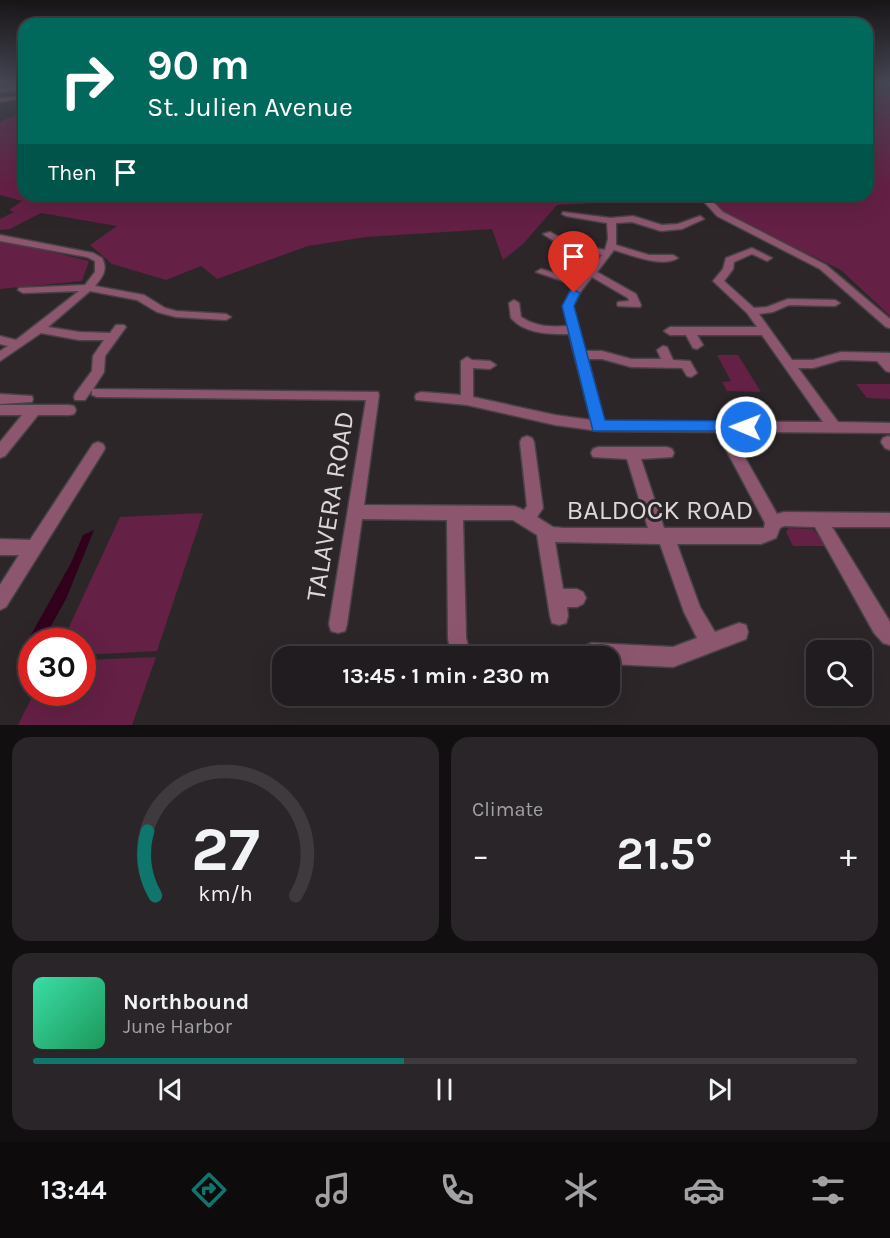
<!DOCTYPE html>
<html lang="en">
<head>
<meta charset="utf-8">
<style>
  :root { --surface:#211c1f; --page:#292528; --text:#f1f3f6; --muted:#a2a1a4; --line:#3e3a3d; --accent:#0f766e }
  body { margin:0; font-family:Karla,sans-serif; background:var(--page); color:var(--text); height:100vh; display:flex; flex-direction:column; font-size:22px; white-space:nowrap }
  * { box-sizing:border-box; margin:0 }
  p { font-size:20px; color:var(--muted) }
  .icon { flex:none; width:33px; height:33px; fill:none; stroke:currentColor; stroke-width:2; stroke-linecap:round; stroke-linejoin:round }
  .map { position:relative; height:725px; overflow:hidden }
  .panel { display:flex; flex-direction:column; gap:12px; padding:12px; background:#120f11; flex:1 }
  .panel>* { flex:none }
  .top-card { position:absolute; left:18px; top:18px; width:855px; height:183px; border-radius:18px; box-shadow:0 6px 24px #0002,0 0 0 2px var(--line); background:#00695c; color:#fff; overflow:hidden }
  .tools { position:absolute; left:806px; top:640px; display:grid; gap:12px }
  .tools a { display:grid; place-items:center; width:66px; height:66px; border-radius:12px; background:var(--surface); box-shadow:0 6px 24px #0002,0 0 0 2px var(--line); font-size:30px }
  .speed { position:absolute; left:18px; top:628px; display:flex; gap:12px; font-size:30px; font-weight:700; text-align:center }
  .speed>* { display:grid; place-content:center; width:78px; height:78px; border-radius:50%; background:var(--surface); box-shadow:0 6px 24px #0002,0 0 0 2px var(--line); line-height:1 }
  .speed .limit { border:9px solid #d22; background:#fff; color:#111 }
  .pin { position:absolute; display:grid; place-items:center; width:51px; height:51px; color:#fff; margin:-62px -26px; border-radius:50% 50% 50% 0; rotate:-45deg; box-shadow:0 0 6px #0007 }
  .pin .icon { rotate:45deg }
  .me { position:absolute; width:66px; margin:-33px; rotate:271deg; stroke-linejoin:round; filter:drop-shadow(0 0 4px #0008) }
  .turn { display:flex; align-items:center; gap:21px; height:126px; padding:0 30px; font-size:27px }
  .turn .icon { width:78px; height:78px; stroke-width:2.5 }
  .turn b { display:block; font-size:42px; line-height:51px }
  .then { display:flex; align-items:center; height:57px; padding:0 30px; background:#0003; gap:12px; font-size:22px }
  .big { font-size:45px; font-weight:700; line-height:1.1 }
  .panel .widget { flex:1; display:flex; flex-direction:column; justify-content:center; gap:9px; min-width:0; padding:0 21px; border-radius:18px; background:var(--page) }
  .panel .dial { align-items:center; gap:0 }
  .dial svg { height:156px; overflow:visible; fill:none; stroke:var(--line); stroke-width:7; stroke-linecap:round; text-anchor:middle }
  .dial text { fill:var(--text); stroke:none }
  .song { display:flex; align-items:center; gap:18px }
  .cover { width:72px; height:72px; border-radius:9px; background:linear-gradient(135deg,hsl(160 70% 55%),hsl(150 70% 35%)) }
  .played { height:6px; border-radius:3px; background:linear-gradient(90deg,var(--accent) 45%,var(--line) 45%) }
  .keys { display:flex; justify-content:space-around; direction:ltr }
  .heat { display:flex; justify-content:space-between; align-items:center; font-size:33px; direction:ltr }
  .panel .tiles { flex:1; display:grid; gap:12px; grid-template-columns:1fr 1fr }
  .widget:last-child { grid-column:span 2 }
  .trip { position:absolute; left:272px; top:646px; width:348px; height:60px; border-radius:18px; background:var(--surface); box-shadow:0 6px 24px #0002,0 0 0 2px var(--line); font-weight:700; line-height:60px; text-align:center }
  .dock { display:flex; height:96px; justify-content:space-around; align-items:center; background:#0d0b0c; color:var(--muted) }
  .dock .icon { width:42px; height:42px }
  .dock .on { color:var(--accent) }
  .dock b { font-size:27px; color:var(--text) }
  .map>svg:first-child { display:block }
</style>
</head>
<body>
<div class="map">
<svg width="890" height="725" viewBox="0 0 890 725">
  <rect width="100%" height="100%" fill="#2c2629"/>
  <g fill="#642045">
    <polygon points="867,83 882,83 890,88 890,316 841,270 720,211 703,195 867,195"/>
    <polygon points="24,111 24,195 656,195 665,199 557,205 523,244 503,260 492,229 366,237 308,246 217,279 201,266 166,280 112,264 90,245 117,226 41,213 10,229 0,230 0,219 14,212 9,210 22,201 0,195 0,122"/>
    <polygon points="0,239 89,261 82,281 0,289"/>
    <polygon points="717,355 738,355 761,392 727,391 722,382 731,381"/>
    <polygon points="856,384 890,384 890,399 867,398"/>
    <polygon points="203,513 157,651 83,655 82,642 62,642 120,517"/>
    <polygon points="789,528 813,529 826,546 793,546 786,532"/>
    <polygon points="156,657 132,725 18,725 34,693 82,693 83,660"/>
  </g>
  <polygon fill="#31001b" points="94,530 66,599 42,642 32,642 31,655 27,660 22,651 71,563 83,535"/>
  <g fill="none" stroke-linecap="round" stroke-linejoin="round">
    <g stroke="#484245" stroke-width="3">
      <g id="minor">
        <polygon points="24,85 24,89 0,92 0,88"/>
        <polygon points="16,97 16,99 0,102 0,98"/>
        <polygon points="698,195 706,195 723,212 826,265 890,319 890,328 886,327 820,269 717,216"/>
        <path d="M563,212L611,218L633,216L662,225L678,224L700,216L704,219L682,229L661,231L632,222L616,223V245L649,255H673L678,258C662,268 631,255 614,250L597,272L636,294L641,305L640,307L618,306L617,304L618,302L629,301L628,298L592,277L581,291L573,306L585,351H602L631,359H661L657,350L663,346L667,347L673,360L690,361L697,373L691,377L687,376L682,368L631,367L602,359H588L604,421L823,422L762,335H697L703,345L697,349L693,348L686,335H670L664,331L670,327H757L747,313L713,281L723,269L726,258L752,248L772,258L767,261L752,254L734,262L733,269L724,281L754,308L767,307L788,299L835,300L840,303L835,306L789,305L773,312L759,314L792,360H813L841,352L890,353V372L886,371L877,361L841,360L813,368H798L838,422L890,423V433L599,431L555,425L467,405L416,400L415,397L416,394L421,392L461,395V361L467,357L472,360L490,361L496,365L490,369L473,368V397L555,415L591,420L569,334C549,334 525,334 511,318L509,303L514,300L519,303L521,317C536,327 551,327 568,326L563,306L575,285L536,272L541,269L579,280L602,255L562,246L543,234L550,232L568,242L605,250L608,239L607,223L566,216L562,214Z"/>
        <path d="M0,235L93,253L102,258C108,270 103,276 95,286L144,295L165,308L176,311L226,314L231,317L226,320L176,317L157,312L137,300L90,291L48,327L79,332L110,333L116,325H124L126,327L105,356L104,372L93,389L378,392L379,395L364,505L514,506L524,510L527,506L520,442L522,438L527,436L532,438L534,442L543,508L537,517L553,527L564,528H648L627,459L593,457L591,453L593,449L598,447H667L672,449L674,453L672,457L641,459L664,528H764L765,523L723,444L725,440L730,438L735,440L777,514L784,512L890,513V527H832L890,622V645L883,643L874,633L815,527L784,526L780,528L776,538L761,544H677L700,607L715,632L739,623L746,625L748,632L746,639L673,667L609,664V657H584L582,653L585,646L592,643L673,647L697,638L684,612L660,544L555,542L563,589H577L583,592L586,598L583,604L577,607H567L568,616L566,623L559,625L552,623L550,616L537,535L513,520H463L466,638L471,657H451L448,638L447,520L362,519L347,624L345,631L338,633L331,631L329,624L366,400L97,397L92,395V390L85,400H75L74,397L75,394L92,371L93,356L104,340H79L41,333L0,361V351L8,346L0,344V336L16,340L79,291L23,293L18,290L19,288L85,285L95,272V261L87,257L0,241Z"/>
        <polygon points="0,394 32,396 33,399 32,402 0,404"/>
        <polygon points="0,405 69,405 74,406 76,410 74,414 69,415 38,415 5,456 0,458 0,442 22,415 0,415"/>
        <polygon points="888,436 890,437 890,450 885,448 881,442 883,438"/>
        <polygon points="98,442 103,444 105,448 103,452 6,607 0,610 0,585 19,555 0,555 0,539 30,540 93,444"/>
      </g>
    </g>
    <use href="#minor" fill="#8c566f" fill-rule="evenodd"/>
  </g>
  <linearGradient id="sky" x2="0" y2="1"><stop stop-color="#181517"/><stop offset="0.45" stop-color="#454754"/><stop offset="1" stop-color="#454754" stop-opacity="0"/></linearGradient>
  <rect width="890" height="185" fill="url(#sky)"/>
  <polygon fill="#1a73e8" stroke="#114b97" stroke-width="1.5" points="574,290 580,293 574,306 605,420 746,421 754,427 751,431 593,431 562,306 570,291"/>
  <g text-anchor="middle" stroke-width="6" stroke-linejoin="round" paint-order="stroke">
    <g font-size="27" fill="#dcd8da" stroke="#2c2629">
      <text transform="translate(330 506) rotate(-81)" y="9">TALAVERA ROAD</text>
      <text x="660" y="519">BALDOCK ROAD</text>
    </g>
  </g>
</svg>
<div class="tools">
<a><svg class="icon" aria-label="search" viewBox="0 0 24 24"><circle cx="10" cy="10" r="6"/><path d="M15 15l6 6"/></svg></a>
</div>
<div class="speed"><div class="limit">30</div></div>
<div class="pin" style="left:574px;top:293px;background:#d93025"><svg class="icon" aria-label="arrive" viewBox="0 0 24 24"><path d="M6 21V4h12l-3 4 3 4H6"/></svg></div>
<svg class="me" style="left:746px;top:427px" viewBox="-20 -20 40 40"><circle r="17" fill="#1a73e8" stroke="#fff" stroke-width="3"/><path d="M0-11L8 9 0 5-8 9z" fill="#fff"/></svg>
<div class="trip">13:45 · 1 min · 230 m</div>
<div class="top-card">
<div class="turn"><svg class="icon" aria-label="right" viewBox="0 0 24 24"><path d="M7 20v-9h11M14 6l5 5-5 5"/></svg><div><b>90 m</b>St. Julien Avenue</div></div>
<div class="then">Then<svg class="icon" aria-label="arrive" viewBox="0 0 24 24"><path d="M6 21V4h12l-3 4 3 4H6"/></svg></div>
</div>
</div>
<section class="panel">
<div class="tiles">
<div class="widget dial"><svg viewBox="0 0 100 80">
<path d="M14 69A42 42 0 1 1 86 69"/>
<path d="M14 69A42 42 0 0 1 10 36" stroke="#0f766e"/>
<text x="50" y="56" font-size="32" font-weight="700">27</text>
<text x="50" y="72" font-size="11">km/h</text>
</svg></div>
<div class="widget"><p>Climate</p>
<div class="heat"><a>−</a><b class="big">21.5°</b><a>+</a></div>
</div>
<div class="widget">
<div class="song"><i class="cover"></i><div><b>Northbound</b><p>June Harbor</p></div></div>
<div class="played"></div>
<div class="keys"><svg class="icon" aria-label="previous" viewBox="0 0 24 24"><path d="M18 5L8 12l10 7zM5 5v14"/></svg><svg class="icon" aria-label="pause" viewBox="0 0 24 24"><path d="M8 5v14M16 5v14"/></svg><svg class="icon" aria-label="next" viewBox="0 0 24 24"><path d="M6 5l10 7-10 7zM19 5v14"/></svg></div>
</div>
</div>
</section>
<nav class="dock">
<b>13:44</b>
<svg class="icon on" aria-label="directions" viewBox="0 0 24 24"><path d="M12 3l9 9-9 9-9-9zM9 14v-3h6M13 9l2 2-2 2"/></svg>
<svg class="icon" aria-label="music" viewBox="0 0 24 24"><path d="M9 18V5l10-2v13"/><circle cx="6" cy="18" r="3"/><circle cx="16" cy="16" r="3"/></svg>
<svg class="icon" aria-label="phone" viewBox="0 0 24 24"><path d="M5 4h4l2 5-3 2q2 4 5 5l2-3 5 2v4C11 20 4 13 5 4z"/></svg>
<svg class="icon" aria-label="climate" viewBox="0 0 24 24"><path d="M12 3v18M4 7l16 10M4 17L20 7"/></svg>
<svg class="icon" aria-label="car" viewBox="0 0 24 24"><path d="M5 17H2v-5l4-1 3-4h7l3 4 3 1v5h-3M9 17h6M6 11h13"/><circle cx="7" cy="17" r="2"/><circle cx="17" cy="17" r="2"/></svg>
<svg class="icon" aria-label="filters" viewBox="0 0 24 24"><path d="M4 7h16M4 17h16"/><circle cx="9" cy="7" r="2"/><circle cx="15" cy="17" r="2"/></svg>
</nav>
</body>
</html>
